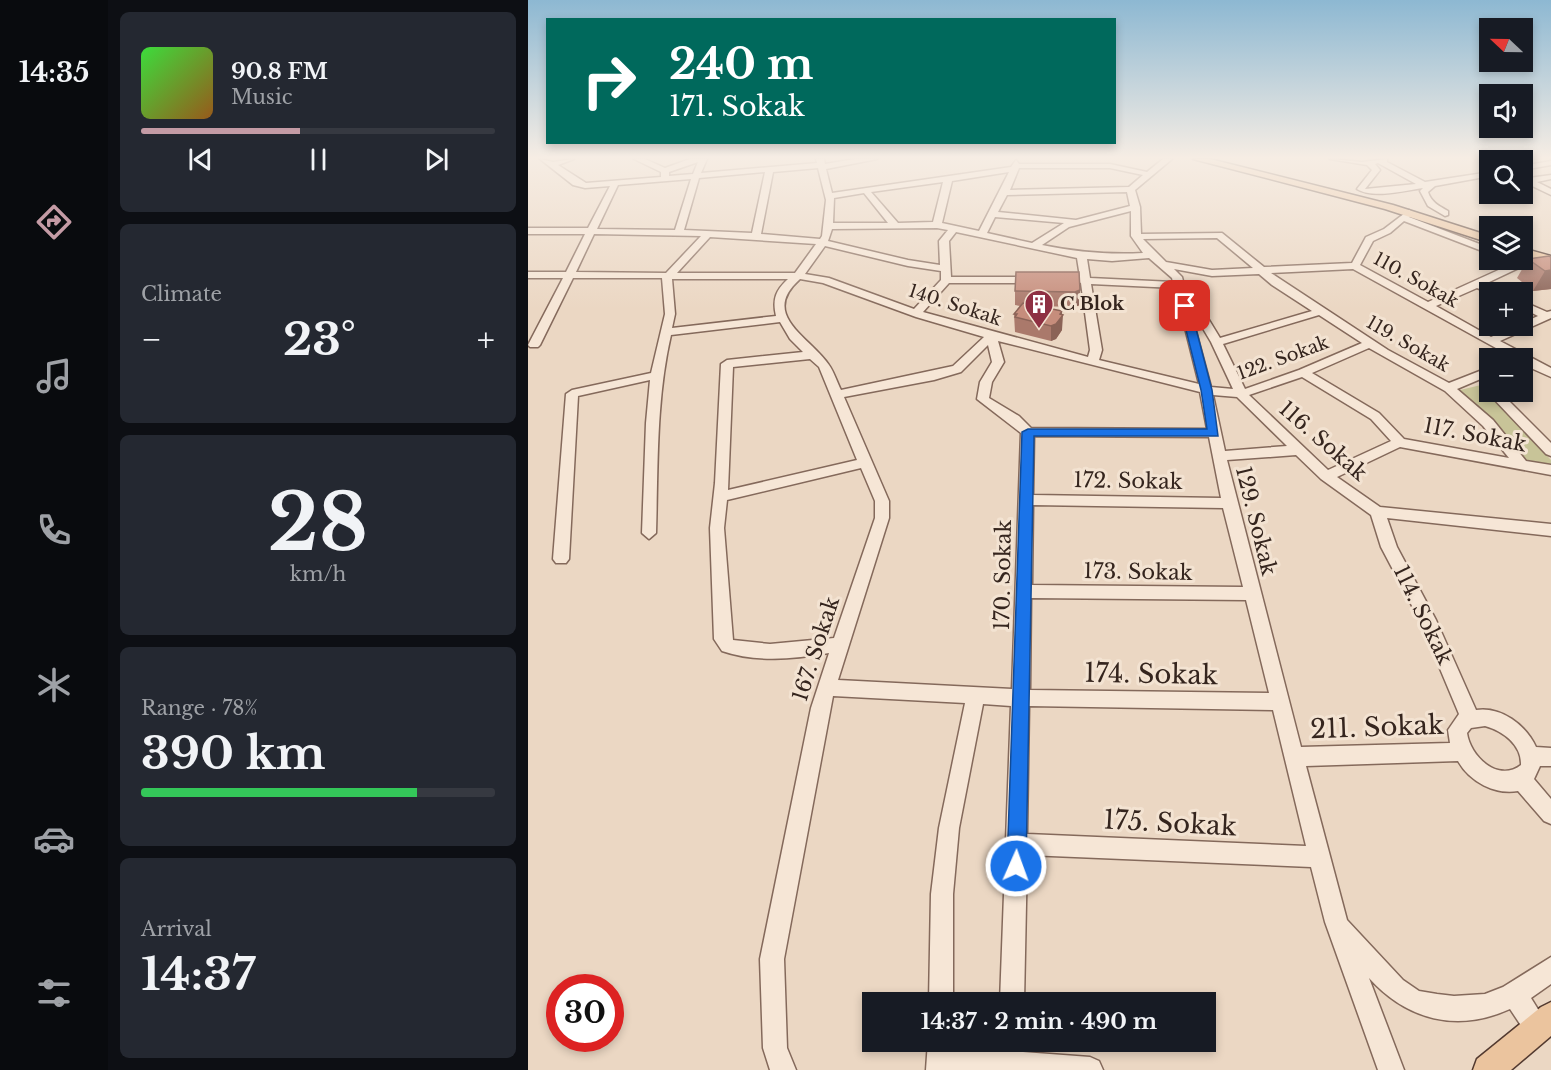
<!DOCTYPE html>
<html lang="en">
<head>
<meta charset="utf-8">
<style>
  :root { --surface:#171b24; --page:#242831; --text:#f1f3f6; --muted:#9ea1a6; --line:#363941; --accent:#c49ba5 }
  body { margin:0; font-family:"Libre Baskerville",serif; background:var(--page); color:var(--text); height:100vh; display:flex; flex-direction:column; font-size:22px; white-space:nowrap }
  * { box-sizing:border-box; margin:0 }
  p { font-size:20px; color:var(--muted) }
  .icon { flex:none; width:33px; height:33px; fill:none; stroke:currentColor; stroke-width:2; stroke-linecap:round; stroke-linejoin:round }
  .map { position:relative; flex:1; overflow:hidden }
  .side { display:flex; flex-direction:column; gap:12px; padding:12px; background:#0d0f14; width:420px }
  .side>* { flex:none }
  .top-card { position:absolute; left:18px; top:18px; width:570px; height:126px; border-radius:0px; box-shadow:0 3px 9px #0003; background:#00695c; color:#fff; overflow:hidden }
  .needle { width:39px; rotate:292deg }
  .tools { position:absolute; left:951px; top:18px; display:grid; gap:12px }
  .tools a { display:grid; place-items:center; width:54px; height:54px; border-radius:0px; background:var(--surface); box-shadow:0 3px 9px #0003; font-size:30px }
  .speed { position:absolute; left:18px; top:974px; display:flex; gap:12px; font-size:30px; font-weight:700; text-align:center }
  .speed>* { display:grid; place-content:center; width:78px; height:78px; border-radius:50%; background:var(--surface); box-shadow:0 3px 9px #0003; line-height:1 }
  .speed .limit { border:9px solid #d22; background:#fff; color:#111 }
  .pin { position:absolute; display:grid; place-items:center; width:51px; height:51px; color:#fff; margin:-26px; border-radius:12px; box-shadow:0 3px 9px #0006 }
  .me { position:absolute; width:66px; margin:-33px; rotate:2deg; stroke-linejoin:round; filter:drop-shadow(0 0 4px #0008) }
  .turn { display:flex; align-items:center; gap:21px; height:126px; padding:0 24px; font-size:27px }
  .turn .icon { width:78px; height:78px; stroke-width:2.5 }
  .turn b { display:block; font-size:42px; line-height:51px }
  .big { font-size:45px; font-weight:800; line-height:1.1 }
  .side .widget { flex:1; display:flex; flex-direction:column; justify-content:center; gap:9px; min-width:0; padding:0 21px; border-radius:9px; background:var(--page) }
  .side .dial { align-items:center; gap:0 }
  .dial b { font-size:78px; line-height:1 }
  .song { display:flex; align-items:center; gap:18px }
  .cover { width:72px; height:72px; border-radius:9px; background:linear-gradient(135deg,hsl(120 70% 55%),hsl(30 70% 35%)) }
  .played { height:6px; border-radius:3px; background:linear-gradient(90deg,var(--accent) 45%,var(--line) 45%) }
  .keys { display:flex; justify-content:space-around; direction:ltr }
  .heat { display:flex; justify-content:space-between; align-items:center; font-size:33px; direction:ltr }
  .charge { height:9px; border-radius:4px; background:linear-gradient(90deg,#34c759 78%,var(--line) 0) }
  .trip { position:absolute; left:334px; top:992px; width:354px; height:60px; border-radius:0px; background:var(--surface); box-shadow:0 3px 9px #0003; font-weight:800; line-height:60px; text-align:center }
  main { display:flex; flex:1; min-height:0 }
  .menu { display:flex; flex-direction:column; width:108px; justify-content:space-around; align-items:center; background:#090b0e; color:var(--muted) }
  .menu .icon { width:42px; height:42px }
  .menu .selected { color:var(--accent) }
  .menu b { font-size:27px; color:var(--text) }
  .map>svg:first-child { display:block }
</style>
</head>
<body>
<main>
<nav class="menu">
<b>14:35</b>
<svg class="icon selected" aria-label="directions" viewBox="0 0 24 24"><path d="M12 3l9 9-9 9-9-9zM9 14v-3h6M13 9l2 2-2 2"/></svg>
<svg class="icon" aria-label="music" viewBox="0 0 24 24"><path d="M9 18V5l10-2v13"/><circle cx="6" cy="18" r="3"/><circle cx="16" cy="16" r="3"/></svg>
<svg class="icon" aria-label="phone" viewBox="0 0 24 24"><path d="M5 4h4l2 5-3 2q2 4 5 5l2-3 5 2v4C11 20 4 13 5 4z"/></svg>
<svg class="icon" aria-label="climate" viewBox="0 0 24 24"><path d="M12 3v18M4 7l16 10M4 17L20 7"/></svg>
<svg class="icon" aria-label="car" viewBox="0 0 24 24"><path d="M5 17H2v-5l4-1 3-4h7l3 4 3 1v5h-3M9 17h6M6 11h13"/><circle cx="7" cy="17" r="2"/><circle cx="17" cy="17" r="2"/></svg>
<svg class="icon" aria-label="filters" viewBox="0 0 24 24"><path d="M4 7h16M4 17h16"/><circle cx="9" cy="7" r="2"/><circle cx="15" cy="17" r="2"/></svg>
</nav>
<section class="side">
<div class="widget">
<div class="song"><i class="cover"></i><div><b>90.8 FM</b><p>Music</p></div></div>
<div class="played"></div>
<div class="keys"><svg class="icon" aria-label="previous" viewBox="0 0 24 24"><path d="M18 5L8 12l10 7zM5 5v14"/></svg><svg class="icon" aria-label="pause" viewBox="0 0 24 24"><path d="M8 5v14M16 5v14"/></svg><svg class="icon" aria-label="next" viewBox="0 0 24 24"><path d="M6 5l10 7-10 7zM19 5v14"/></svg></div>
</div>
<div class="widget"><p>Climate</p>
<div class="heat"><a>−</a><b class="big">23°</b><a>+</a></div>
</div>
<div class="widget dial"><b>28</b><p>km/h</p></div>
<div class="widget"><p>Range · 78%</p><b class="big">390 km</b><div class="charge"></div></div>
<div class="widget"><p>Arrival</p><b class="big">14:37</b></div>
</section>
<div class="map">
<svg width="1023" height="1070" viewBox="0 0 1023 1070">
  <rect width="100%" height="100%" fill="#ebd7c3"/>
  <polygon fill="#c8c498" points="953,385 1023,460 1023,464 999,462 970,426 932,390"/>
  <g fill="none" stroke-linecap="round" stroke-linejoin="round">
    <g stroke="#84695b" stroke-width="3">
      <g id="minor">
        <path d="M12,159L25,162L46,159L30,165L58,183L133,177V172L106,159H117L137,168L162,159H179L173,173L289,163L288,159H296L297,164L327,159H349L298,169L304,193L483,167L488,160L491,164H582L619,172L635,159H644L607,190L612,207L613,234L694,233L736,267L824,263L838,237L856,229L881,210L885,213L881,217L962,248V254L876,221L862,233L845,241L832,265L900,302L1006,254H1012V258L957,284L973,292L962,293L949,288L908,306L963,337L988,326H994V323L1010,316L994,308V301L1019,312L1023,311V318L972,341L1023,368V377L994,364V358H986L825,269L743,273L860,350L921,383L962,367V375L929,389L965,420L998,461L1023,465V475L872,447L809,477L852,507L1023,524V536L859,518L869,547L908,620L948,710C973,706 998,725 1008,747L1023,748V766H1012L1006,779L1023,799V824L1016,821L990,791C967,795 942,782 930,761L778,766L819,920L875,980L891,991L909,994L926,996L957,994L975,987L1023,957V984L1003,998L1021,1027L1018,1036L1009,1039L1000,1036L982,1009C929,1033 879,1020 841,978L876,1070H850L797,922L783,867L499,855L496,1002H472L483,706L455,704L431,828L425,894V1002H401L403,894L411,828L437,703L305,696L256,959L259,1048L268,1070H242L235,1048L232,959L283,708L301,653C266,659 228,663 194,651L186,639L182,528L187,483L193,364L199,360L275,352L262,339L252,322L143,335C128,400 130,467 128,533L121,539L114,533L118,423L122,380L50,396L41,559L38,563H28L25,559L38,394L44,390L123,373L137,314L134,278H45L12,345L10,347H2L0,345L35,278H0V272H38L57,234H0V228H60L82,186L57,188L45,185ZM170,162L165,174L141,176V172ZM290,168L298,200L294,236L292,239L233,234L245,172ZM491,168H582L615,175L601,187L482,190ZM237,172L224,233L156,230L171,178ZM481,172L451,231L414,223L424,181ZM163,179L147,230L69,229L90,185ZM415,182L405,222L370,223L343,192ZM599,192L602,206L548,220L470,212L479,195ZM336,193L360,223H305L306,198ZM603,211V236L615,253C580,255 549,252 514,245L541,227ZM467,217L536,223L504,243L459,233ZM409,228L420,230L411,241L412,265L380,260L300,241L304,229ZM428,232L549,258L552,277L545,280L553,283L562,350L560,357L395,312L421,283H508L513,280L508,277H423L421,241ZM66,234L173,236L138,273L48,272ZM182,237L288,244L267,273H149ZM689,238L725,268L684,270L638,262L615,239ZM297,246L380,266L413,271V280L386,309L301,278L277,274ZM621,258L644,278L645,282L562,278L559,259L584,261ZM646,269L684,276L731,274L744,285L784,311L692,338L664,292L657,289L654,277ZM144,279H260C248,290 244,299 248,316L144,328L147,314ZM272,279L295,283L388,317L456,337L425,366L313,390C309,382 306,372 301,365C282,337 231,315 272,279ZM563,284L647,288L671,384L571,360L574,350ZM661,305L683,342L705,389L683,387ZM791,315L834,343L771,370L717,389L695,344ZM470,341L672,392L679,429L503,428L491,416L461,398L464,382L476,362ZM460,345L464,362L452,382L449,399L493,433L484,689L310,680L361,518V501L316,397L406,380L433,372ZM841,348L917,391L955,426L981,458L876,439L851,413L784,373ZM282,359L291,367L329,460L200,490L205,367ZM774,377L843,419L863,441L800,470L721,395ZM685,395L709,397L759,446L697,451ZM506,436L681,437L693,498L505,495ZM768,455L793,479L843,515L853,547L892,621L931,714L920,730L922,743L773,747L699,460ZM333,468L347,501V518L306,638L242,644L205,640L196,528L199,500ZM505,505L695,508L715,587L504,585ZM503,598L718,600L741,693L502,690ZM501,706L745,710L778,846L499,834ZM957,726C975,731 994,745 993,765C970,783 942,756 939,733L943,728Z"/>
        <path d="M802,159L834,162L859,159V162L897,182L962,172V176L907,186L900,192C903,202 911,206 920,211V215L917,216L900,206L892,191L895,188C875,191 845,199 829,189L844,170L839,165ZM850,163L888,184L837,189L852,170L847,164Z"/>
        <polygon points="954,159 965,159 966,160 962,160 962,163"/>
        <polygon points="1023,161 1023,165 994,170 994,166"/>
        <polygon points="1023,175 1023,179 1009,182 1023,189 1023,195 994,181 994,176 1001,178"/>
        <polygon points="962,390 962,392 972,392 1023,443 1023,456 1018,454 962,395 960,392"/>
        <polygon points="400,1041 424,1041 424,1050 470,1050 471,1041 495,1041 495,1052 562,1057 571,1061 575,1070 398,1070"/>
      </g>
    </g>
    <g stroke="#52392f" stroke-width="3">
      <g id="major">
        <polygon points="665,159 682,159 865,205 962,236 962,243 857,209"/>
        <polygon points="994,248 1023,256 1023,263 994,255"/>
        <polygon points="1023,1002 1023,1036 983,1070 945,1070 949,1059 1013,1007"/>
      </g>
    </g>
    <use href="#minor" fill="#f6e6d6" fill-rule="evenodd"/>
    <use href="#major" fill="#ebc49e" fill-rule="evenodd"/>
  </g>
  <g fill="#aa796b">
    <polygon points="1021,256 1023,289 1005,291 989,278 1000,259"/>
    <polygon points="552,290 552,305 546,307 510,306 534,315 534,330 528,339 523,341 487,332 486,314 492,306 487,305 487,291"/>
  </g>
  <g fill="#8b6357">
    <polygon points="1023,270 1023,289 1005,291 1017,271"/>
    <polygon points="552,290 552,305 546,307 547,292"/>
    <polygon points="534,311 534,316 535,315 534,330 528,339 523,341 523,326"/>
  </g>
  <g fill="#c68d7c" stroke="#8b6357" stroke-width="1.5">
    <polygon points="1021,256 1023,257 1023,270 1017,271 1000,259"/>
    <polygon points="488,272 551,272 552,290 547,292 487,291"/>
    <polygon points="495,303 534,311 532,314 535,315 528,324 523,326 487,317 489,314 486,314"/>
  </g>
  <linearGradient id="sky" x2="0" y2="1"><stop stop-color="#8db8d2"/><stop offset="0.51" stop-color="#f6ede4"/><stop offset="1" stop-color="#f6ede4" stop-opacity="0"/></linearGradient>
  <rect width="1023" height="309" fill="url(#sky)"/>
  <polygon fill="#1a73e8" stroke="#114b97" stroke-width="1.5" points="657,303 662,306 684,390 690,436 506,436 498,866 495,873 488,876 482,873 479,866 494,432 500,429 679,429 673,390 652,306"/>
  <defs>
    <g id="building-pin" transform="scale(1.5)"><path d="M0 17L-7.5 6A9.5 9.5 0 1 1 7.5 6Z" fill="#8e3042" stroke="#f3e3d2"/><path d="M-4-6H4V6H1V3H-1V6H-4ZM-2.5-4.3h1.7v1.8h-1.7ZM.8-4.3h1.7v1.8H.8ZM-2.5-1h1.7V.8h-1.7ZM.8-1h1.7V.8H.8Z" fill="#fff"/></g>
  </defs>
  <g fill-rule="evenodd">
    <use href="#building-pin" x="511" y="304"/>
  </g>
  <g text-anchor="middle" stroke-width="6" stroke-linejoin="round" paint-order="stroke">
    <g font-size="18" fill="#35251e" stroke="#f3e3d2">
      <text transform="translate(888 280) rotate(29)" y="6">110. Sokak</text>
      <text transform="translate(427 305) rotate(18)" y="6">140. Sokak</text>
      <text transform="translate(880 344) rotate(30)" y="6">119. Sokak</text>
      <text transform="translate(755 358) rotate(-20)" y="6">122. Sokak</text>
    </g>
    <g font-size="18" font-weight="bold" fill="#35251e" stroke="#f3e3d2" text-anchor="start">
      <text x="532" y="310">C Blok</text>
    </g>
    <g font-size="21" fill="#35251e" stroke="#f3e3d2">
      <text transform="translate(947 435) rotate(11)" y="7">117. Sokak</text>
      <text transform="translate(795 441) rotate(41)" y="7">116. Sokak</text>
      <text transform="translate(600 481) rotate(1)" y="7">172. Sokak</text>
      <text transform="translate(728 521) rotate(76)" y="7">129. Sokak</text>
      <text transform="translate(610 572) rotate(1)" y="7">173. Sokak</text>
      <text transform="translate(475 575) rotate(-89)" y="7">170. Sokak</text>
      <text transform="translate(895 615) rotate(64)" y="7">114. Sokak</text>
      <text transform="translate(288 649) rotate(-72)" y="7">167. Sokak</text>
    </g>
    <g font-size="26" fill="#35251e" stroke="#f3e3d2">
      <text transform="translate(623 674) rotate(1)" y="9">174. Sokak</text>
      <text transform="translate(849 727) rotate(-2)" y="9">211. Sokak</text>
      <text transform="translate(642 823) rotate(3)" y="9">175. Sokak</text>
    </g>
  </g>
</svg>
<div class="tools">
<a><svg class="needle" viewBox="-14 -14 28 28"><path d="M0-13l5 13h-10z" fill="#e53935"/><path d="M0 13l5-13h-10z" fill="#9ea1a6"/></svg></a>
<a><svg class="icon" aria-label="sound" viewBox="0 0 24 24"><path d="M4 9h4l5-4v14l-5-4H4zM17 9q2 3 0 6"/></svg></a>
<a><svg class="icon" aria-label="search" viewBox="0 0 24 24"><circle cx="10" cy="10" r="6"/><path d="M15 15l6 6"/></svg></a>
<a><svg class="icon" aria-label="layers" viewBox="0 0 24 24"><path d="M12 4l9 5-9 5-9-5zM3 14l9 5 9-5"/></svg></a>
<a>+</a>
<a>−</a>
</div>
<div class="speed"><div class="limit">30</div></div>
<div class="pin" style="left:657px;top:306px;background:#d93025"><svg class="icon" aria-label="arrive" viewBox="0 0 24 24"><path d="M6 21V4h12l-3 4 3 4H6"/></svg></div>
<svg class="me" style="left:488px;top:866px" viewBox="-20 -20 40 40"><circle r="17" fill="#1a73e8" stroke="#fff" stroke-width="3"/><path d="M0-11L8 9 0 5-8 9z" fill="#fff"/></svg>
<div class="trip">14:37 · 2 min · 490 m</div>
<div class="top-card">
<div class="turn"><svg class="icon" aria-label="right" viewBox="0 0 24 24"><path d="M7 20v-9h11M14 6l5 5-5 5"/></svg><div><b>240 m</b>171. Sokak</div></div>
</div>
</div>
</main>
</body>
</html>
